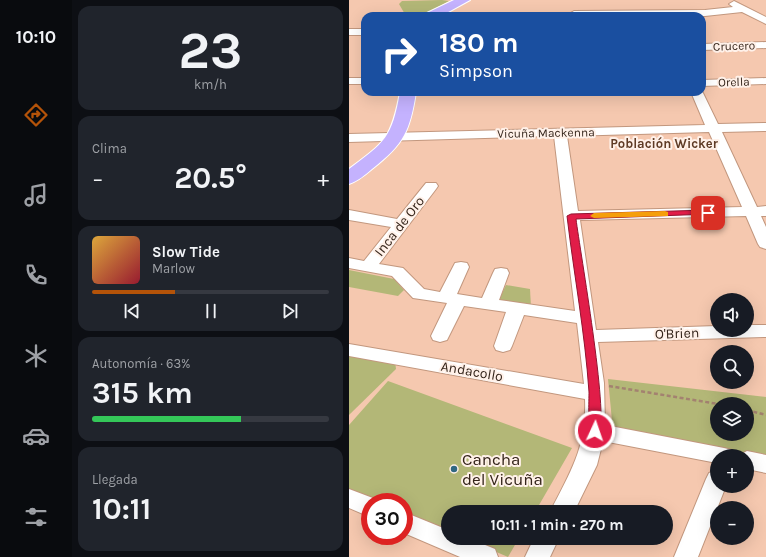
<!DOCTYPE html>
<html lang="es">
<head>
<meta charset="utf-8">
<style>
  :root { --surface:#171b24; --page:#20242c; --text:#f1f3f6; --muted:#9ea1a6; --line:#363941; --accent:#b45309 }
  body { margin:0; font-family:Karla,sans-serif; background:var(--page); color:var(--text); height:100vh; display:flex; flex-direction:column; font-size:15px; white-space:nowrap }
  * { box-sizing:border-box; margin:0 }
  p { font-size:13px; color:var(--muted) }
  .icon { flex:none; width:22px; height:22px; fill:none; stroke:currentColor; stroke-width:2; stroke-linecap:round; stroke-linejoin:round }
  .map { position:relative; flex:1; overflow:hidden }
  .sheet { display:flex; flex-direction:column; gap:6px; padding:6px; background:#0d0f14; width:277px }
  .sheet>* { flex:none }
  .top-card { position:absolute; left:12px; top:12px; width:345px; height:84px; border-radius:12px; box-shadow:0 4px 16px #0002; background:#1a4fa0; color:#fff; overflow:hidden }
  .buttons { position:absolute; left:361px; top:293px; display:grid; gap:8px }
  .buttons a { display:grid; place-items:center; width:44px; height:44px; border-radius:50%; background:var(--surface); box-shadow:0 4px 16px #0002; font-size:20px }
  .speed { position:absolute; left:12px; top:493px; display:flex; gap:8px; font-size:20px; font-weight:700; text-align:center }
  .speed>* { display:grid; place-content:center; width:52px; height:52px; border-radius:50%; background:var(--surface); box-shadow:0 4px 16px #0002; line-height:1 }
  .speed .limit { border:6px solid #d22; background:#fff; color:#111 }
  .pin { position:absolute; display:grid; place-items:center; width:34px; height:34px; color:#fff; margin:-17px; border-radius:8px; box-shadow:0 2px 6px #0006 }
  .me { position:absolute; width:44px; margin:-22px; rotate:3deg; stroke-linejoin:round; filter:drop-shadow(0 0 3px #0008) }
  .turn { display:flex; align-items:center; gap:14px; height:84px; padding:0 12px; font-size:18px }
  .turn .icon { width:52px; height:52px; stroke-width:2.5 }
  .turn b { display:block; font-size:28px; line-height:34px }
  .big { font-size:30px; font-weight:700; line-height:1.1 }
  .sheet .card { flex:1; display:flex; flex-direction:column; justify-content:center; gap:6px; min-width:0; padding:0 14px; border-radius:12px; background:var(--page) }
  .sheet .dial { align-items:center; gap:0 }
  .dial b { font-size:52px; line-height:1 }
  .song { display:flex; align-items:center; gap:12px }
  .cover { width:48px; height:48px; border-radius:6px; background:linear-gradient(135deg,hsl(40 70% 55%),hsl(350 70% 35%)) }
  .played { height:4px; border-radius:2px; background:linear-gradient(90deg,var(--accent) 35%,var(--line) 35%) }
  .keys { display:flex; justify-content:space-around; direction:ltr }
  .heat { display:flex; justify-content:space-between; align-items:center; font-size:22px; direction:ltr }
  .charge { height:6px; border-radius:3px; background:linear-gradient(90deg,#34c759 63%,var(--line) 0) }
  .trip { position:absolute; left:92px; top:505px; width:232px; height:40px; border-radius:20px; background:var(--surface); box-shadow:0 4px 16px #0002; font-weight:700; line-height:40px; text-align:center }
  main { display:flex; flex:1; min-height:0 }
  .tabs { display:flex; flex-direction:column; width:72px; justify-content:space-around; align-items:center; background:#090b0e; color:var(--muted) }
  .tabs .icon { width:28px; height:28px }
  .tabs .on { color:var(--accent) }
  .tabs b { font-size:18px; color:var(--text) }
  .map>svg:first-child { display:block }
</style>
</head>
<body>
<main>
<nav class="tabs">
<b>10:10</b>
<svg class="icon on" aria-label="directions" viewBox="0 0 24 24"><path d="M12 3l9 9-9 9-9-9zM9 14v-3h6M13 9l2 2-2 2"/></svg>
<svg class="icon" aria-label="music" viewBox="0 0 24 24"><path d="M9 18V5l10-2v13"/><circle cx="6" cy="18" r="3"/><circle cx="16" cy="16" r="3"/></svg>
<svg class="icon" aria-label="phone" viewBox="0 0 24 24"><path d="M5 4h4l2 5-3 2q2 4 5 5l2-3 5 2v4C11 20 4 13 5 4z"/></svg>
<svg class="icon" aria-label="climate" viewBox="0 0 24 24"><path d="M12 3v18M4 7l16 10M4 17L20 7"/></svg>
<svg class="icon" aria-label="car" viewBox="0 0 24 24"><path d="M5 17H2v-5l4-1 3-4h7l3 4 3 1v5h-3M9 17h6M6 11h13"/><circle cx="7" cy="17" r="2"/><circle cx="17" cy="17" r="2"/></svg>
<svg class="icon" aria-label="filters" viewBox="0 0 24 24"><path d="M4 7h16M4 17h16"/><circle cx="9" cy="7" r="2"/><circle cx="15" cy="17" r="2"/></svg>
</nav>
<section class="sheet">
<div class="card dial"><b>23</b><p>km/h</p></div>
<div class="card"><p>Clima</p>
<div class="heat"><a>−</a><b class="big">20.5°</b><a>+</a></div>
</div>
<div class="card">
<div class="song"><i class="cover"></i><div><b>Slow Tide</b><p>Marlow</p></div></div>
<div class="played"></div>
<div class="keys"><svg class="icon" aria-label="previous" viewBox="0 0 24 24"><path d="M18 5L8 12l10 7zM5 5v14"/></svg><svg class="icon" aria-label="pause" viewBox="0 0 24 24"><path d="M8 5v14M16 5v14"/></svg><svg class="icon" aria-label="next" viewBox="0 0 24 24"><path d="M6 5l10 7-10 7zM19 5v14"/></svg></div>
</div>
<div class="card"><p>Autonomía · 63%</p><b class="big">315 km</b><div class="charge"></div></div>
<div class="card"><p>Llegada</p><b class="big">10:11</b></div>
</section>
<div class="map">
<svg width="417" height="557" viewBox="0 0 417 557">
  <rect width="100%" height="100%" fill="#f5c8af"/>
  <g fill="#b3b777" fill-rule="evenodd">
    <polygon points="93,0 100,1 72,16 57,16 50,4 53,1"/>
    <polygon points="0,270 45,279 55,290 49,296 0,287"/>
    <polygon points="157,285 181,289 182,307 149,301"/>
    <polygon points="0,353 46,361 47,369 0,415"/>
    <path d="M259,379L417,397V458L264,431ZM368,404H398V434H368Z"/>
    <polygon points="39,381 223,448 186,512 99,512 99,531 55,513 55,502 29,502 0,490 0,425"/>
    <polygon points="115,538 170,538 159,557"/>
  </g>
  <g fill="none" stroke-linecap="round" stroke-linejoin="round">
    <g stroke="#c2977e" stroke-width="2">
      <g id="minor">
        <polygon points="385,1 417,17 417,24 393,12 356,16 222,16 220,14 225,11 356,10 384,7 380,4"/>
        <rect x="0" y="29" width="16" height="6"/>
        <polygon points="417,42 417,48 353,50 353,44"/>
        <rect x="0" y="78" width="16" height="6"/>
        <polygon points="417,78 417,84 353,86 353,80"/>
        <path d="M353,91L369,124L417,123V131L373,132L408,207L417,206V216H412L417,227V249L411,247L409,244L397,216L231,220L247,330L368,326V330H398V325H417V337L249,342L255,383L256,425L375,448L383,450L386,456H368V463L254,441L248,465L225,512H201C222,471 238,446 236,399L0,356V344L235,384L228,323L175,315L163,346L161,350L154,352L147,350L145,346L157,312L115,306L98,340L91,342L84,340L82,336L98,303L64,298L43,276L0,268V258L15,261L42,227L0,220V210L48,219L77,183H87L89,186L87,189L30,264L54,268L75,289L91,292L106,263L112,262L118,263L120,267L108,294L133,298L144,273L146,269L152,268L158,269L160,273L150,300L226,311L205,136L0,142V134L356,125L342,92ZM360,132L393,207L229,211L218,136Z"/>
        <polygon points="398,451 417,455 417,473 398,469 398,456 389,456"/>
        <polygon points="368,470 368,486 377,486 349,557 325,557 357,479 360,473"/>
        <polygon points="0,489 29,500 30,502 21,502 21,517 0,508"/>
        <polygon points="55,512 99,530 99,538 119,538 146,549 149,557 111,557 55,533"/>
        <polygon points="185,538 210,538 201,557 176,557"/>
      </g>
    </g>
    <g stroke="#fff" stroke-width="2">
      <g id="major">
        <polygon points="105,0 121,0 92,16 76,16 78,13"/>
        <path d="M51,92H67C61,131 55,144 23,169C16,175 9,181 0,184V169C36,142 43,138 51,92Z"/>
      </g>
    </g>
    <g stroke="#a38270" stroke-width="2.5" stroke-dasharray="4 2.5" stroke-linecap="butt">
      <polyline points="260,386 369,404"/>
      <polyline points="398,410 417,415"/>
    </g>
    <use href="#minor" fill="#fff" fill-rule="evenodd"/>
    <use href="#major" fill="#c4b2fe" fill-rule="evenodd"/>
  </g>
  <path fill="#e11d48" stroke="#92132f" d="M359,210L361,211V214L227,219C231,251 260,415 250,434H241C239,429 240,400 240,392C236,333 225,275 218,216L222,214Z"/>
  <polygon fill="#f59e0b" points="316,211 319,212 319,216 245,218 241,216 245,213"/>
  <circle fill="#306782" stroke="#fff1e9" stroke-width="1.5" cx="105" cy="469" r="4"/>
  <g text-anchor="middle" stroke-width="4" stroke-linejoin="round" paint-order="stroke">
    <g font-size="12" fill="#34241a" stroke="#fff1e9">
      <text transform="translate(385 46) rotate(-2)" y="4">Crucero</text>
      <text transform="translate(385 82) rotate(-2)" y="4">Orella</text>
      <text transform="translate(197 133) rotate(-1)" y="4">Vicuña Mackenna</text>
    </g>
    <g font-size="13" font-weight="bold" fill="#5f3b25" stroke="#fff1e9">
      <text x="315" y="148">Población Wicker</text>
    </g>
    <g font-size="14" fill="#34241a" stroke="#fff1e9">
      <text transform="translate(50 226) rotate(-52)" y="5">Inca de Oro</text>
      <text transform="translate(328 333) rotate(-2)" y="5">O'Brien</text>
      <text transform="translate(123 371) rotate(10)" y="5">Andacollo</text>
    </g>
    <g font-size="17" fill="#34241a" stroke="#fff1e9" text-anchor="start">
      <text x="113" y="465">Cancha<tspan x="113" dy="20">del Vicuña</tspan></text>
    </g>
  </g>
</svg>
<div class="buttons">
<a><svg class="icon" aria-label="sound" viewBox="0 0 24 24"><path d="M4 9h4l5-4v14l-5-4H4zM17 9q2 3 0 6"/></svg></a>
<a><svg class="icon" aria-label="search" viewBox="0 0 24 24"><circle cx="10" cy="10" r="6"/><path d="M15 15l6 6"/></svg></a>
<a><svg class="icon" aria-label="layers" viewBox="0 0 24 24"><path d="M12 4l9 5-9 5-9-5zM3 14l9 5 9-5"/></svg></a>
<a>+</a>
<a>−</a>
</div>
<div class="speed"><div class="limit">30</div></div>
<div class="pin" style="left:359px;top:213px;background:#d93025"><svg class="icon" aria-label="arrive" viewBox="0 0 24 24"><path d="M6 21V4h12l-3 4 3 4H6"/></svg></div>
<svg class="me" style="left:246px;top:431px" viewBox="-20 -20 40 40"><circle r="17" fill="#e11d48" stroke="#fff" stroke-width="3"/><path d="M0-11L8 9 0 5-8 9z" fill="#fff"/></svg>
<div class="trip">10:11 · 1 min · 270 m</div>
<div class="top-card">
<div class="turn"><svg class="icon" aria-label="right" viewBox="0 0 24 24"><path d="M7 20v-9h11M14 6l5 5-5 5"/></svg><div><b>180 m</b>Simpson</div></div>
</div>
</div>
</main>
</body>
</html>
